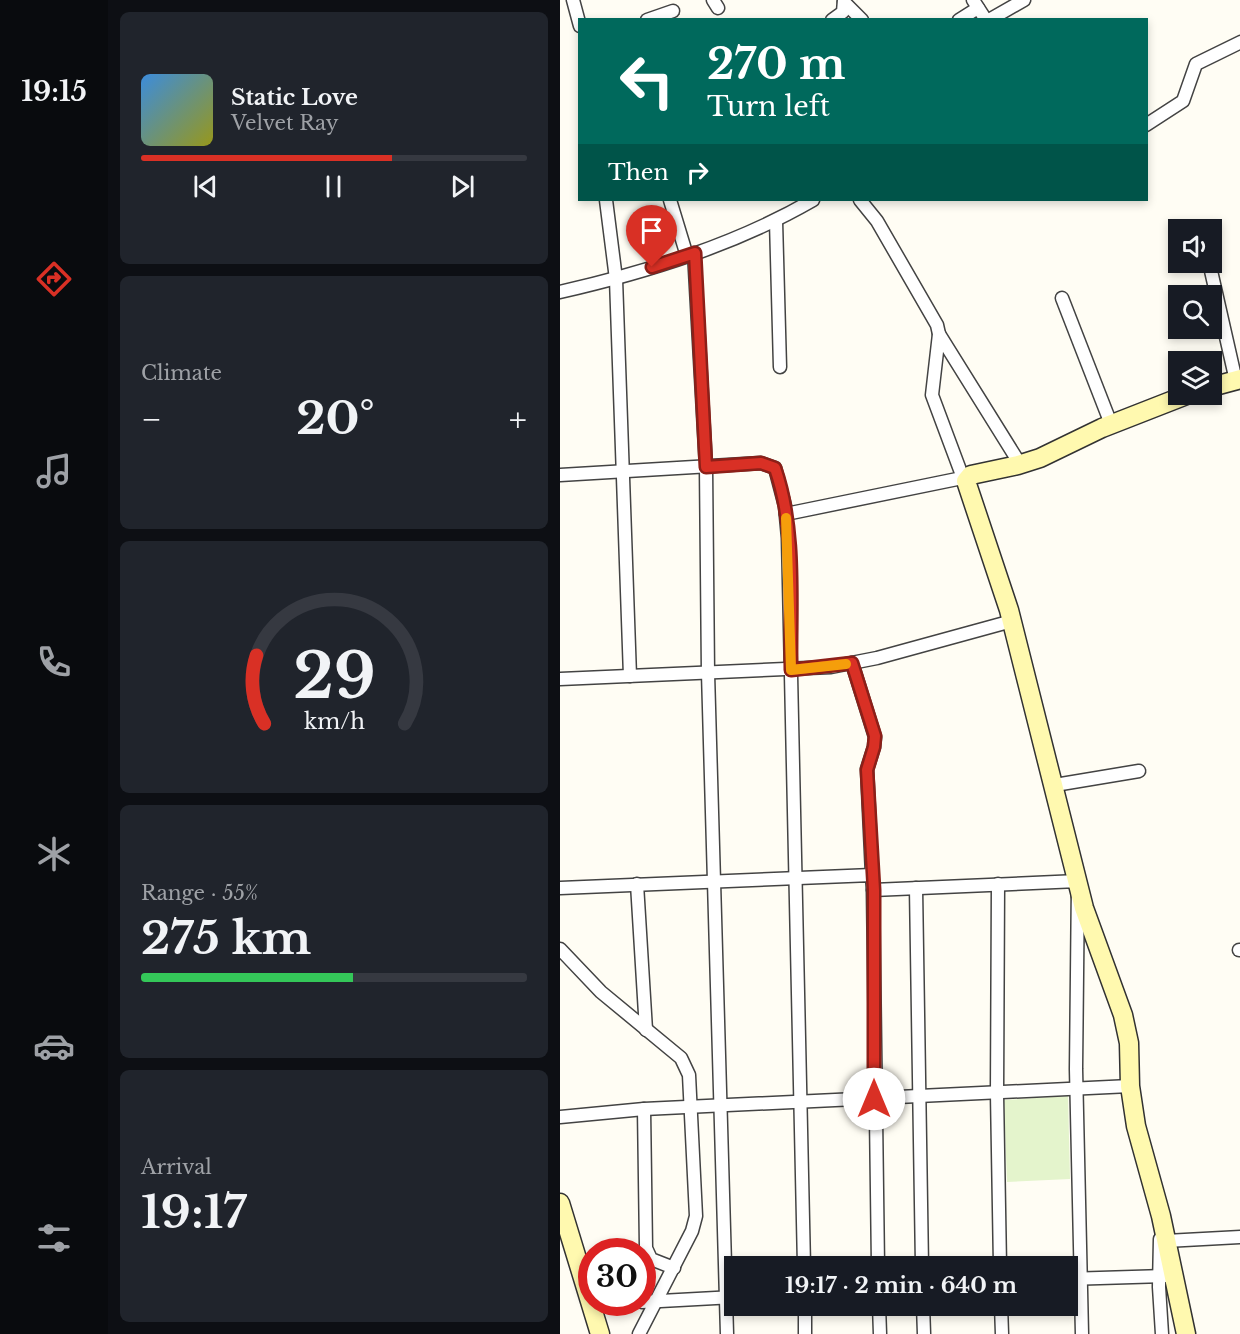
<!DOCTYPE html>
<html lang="en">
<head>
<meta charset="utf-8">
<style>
  :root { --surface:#171b24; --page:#20242c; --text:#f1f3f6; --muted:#9ea1a6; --line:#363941; --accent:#d93025 }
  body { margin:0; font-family:"Libre Baskerville",serif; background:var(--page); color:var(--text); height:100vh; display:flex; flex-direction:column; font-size:22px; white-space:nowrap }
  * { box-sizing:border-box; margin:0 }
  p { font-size:20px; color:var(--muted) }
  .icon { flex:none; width:33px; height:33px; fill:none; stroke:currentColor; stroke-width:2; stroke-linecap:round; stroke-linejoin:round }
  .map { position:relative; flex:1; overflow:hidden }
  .drawer { display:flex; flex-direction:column; gap:12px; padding:12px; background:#0d0f14; width:452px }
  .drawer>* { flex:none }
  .top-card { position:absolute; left:18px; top:18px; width:570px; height:183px; border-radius:0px; box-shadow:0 3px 9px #0003; background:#00695c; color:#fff; overflow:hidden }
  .controls { position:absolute; left:608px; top:219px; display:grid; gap:12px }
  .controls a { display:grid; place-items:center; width:54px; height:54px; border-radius:0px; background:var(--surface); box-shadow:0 3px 9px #0003; font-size:30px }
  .speed { position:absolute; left:18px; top:1238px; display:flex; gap:12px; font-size:30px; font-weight:700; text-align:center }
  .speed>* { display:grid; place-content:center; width:78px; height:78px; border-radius:50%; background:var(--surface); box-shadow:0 3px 9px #0003; line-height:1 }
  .speed .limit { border:9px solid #d22; background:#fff; color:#111 }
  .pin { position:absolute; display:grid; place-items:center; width:51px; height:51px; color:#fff; margin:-62px -26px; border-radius:50% 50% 50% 0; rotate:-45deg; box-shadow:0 0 6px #0007 }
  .pin .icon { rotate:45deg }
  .me { position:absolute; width:66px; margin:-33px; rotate:0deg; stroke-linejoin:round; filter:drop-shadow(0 0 4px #0008) }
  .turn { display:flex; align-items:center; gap:21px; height:126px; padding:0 30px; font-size:27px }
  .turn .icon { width:78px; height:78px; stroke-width:2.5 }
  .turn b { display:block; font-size:42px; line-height:51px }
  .then { display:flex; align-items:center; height:57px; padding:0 30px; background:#0003; gap:12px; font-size:22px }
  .big { font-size:45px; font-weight:700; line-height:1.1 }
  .drawer .card { flex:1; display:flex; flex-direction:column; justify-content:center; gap:9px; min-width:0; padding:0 21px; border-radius:9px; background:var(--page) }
  .drawer .dial { align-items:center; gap:0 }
  .dial svg { height:156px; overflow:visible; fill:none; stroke:var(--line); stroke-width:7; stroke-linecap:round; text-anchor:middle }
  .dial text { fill:var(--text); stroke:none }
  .song { display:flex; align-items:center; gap:18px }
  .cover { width:72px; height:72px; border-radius:9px; background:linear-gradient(135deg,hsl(210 70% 55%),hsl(60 70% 35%)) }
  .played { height:6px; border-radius:3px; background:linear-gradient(90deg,var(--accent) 65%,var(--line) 65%) }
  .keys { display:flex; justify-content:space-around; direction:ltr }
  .heat { display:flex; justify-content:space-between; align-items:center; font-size:33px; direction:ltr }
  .charge { height:9px; border-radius:4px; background:linear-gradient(90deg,#34c759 55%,var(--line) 0) }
  .trip { position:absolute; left:164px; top:1256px; width:354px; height:60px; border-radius:0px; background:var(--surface); box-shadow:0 3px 9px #0003; font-weight:700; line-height:60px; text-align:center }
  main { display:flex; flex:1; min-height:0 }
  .tabs { display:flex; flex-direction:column; width:108px; justify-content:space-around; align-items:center; background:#090b0e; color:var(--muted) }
  .tabs .icon { width:42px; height:42px }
  .tabs .active { color:var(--accent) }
  .tabs b { font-size:27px; color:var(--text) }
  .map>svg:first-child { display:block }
</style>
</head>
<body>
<main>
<nav class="tabs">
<b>19:15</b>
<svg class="icon active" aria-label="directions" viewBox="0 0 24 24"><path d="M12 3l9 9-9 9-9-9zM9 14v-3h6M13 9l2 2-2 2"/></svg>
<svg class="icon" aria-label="music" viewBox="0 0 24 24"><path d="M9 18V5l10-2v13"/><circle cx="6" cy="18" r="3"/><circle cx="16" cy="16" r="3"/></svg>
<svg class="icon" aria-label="phone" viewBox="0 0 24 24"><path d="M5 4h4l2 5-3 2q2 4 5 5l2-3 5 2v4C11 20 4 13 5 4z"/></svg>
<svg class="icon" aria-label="climate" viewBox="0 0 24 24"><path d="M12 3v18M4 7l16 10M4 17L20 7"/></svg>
<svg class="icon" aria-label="car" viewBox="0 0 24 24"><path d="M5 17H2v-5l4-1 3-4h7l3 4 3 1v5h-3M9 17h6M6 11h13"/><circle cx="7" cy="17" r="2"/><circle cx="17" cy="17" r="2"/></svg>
<svg class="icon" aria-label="filters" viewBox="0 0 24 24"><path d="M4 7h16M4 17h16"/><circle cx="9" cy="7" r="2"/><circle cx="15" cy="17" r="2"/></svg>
</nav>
<section class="drawer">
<div class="card">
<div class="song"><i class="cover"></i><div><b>Static Love</b><p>Velvet Ray</p></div></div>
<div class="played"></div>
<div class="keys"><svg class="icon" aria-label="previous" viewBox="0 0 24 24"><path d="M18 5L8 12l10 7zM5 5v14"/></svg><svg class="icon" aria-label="pause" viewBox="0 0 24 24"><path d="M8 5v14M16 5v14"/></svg><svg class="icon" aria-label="next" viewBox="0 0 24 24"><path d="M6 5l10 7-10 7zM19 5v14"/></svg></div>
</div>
<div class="card"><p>Climate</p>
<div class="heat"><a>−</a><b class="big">20°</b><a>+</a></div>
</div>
<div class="card dial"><svg viewBox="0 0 100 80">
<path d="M14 69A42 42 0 1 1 86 69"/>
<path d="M14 69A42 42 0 0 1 10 34" stroke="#d93025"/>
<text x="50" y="56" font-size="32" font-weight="700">29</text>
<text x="50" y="72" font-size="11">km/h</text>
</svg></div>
<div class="card"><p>Range · 55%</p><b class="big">275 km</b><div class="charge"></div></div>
<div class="card"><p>Arrival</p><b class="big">19:17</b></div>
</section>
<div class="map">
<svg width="681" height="1334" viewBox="0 0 681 1334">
  <rect width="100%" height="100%" fill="#fffdf4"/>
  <polygon fill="#e4f4cc" points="508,1096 510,1179 447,1182 444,1100"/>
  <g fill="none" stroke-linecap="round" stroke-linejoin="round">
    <g stroke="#434343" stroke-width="15">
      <g id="street">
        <polyline points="13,0 20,26"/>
        <polyline points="153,0 158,8"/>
        <polyline points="413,0 426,20"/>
        <polyline points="284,2 302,20"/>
        <polyline points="87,20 113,11"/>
        <polyline points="272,20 283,12 284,0"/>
        <polyline points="399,20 418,8"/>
        <polyline points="429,20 464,0"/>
        <polyline points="586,125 623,101 636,64 681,42"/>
        <polyline points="46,200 56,279 70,676"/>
        <polyline points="110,200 127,256"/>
        <polyline points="300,200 317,221 377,325 379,334 372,395 403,478"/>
        <polyline points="216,221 220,367"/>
        <polyline points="134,253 146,467 148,673 167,1334"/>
        <polyline points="649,262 676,381"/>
        <path d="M0,292C87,272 175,245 253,200"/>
        <polyline points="502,298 551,424"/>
        <polyline points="379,334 460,464"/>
        <polyline points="0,475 201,463 215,468 225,506 228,538 244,1266"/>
        <polyline points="226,514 407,477"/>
        <polyline points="292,663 315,737 314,747 307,769 312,875"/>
        <polyline points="0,679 271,667 317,658 452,621"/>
        <polyline points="495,785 579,771"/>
        <polyline points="77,884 86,1030"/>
        <polyline points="438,884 437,1094 440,1266"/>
        <polyline points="0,888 312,875 313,890 518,881 516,1069 522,1334"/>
        <polyline points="356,888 362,1266"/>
        <polyline points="313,890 318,1266"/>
        <polyline points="0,949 41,992 121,1058 129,1075 136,1216 132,1231 79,1334"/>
        <polyline points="679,950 681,950"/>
        <polyline points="84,1109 86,1248 91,1259 114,1268"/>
        <polyline points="0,1117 84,1109 570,1086"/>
        <polyline points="600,1239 599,1287 602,1334"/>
        <polyline points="606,1241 681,1237"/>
        <polyline points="507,1279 605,1276"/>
        <polyline points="82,1302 174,1297"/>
        <polyline points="31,1304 75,1302"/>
        <polyline points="245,1305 245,1334"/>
        <polyline points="319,1305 320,1334"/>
        <polyline points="363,1305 364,1334"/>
        <polyline points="441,1305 442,1334"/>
      </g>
    </g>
    <g stroke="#323232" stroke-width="21">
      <g id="secondary">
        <polyline points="651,387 681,379"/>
        <polyline points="0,1203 40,1334"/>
        <polyline points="626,1334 601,1216 576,1126 570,1086 569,1043 563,1015 524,908 449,610 406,481 411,475 458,465 480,458 542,428 629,394"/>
      </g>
    </g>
    <use href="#street" stroke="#fff" stroke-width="12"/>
    <use href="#secondary" stroke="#fff9af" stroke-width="18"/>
  </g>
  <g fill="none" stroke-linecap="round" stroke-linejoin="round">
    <g stroke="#8d1f18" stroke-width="15">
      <path id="route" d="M92,267L135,253L146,467L201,463L215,468C237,531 230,604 231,670L292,663L315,736L314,747L307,770L314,890V1099"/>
    </g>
    <use href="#route" stroke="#d93025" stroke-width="10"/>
    <polyline stroke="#f59e0b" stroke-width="10" points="226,518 231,670 286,664"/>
  </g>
</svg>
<div class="controls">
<a><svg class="icon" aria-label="sound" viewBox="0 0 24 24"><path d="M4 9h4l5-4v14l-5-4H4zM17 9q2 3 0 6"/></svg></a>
<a><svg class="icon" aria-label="search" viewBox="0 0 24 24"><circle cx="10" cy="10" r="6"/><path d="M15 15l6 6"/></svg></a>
<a><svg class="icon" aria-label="layers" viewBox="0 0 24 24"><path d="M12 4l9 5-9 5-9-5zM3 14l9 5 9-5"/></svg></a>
</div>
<div class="speed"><div class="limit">30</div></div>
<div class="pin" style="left:92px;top:267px;background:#d93025"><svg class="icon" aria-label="arrive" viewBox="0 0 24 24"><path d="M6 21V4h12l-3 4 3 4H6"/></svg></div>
<svg class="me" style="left:314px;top:1099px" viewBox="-20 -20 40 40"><circle r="19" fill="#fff"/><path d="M0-13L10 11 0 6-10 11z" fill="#d93025"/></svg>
<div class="trip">19:17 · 2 min · 640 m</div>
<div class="top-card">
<div class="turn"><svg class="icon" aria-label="left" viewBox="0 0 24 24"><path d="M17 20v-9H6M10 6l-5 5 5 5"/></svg><div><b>270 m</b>Turn left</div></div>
<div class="then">Then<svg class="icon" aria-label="right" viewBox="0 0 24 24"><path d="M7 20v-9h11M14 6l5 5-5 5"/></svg></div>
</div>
</div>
</main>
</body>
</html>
